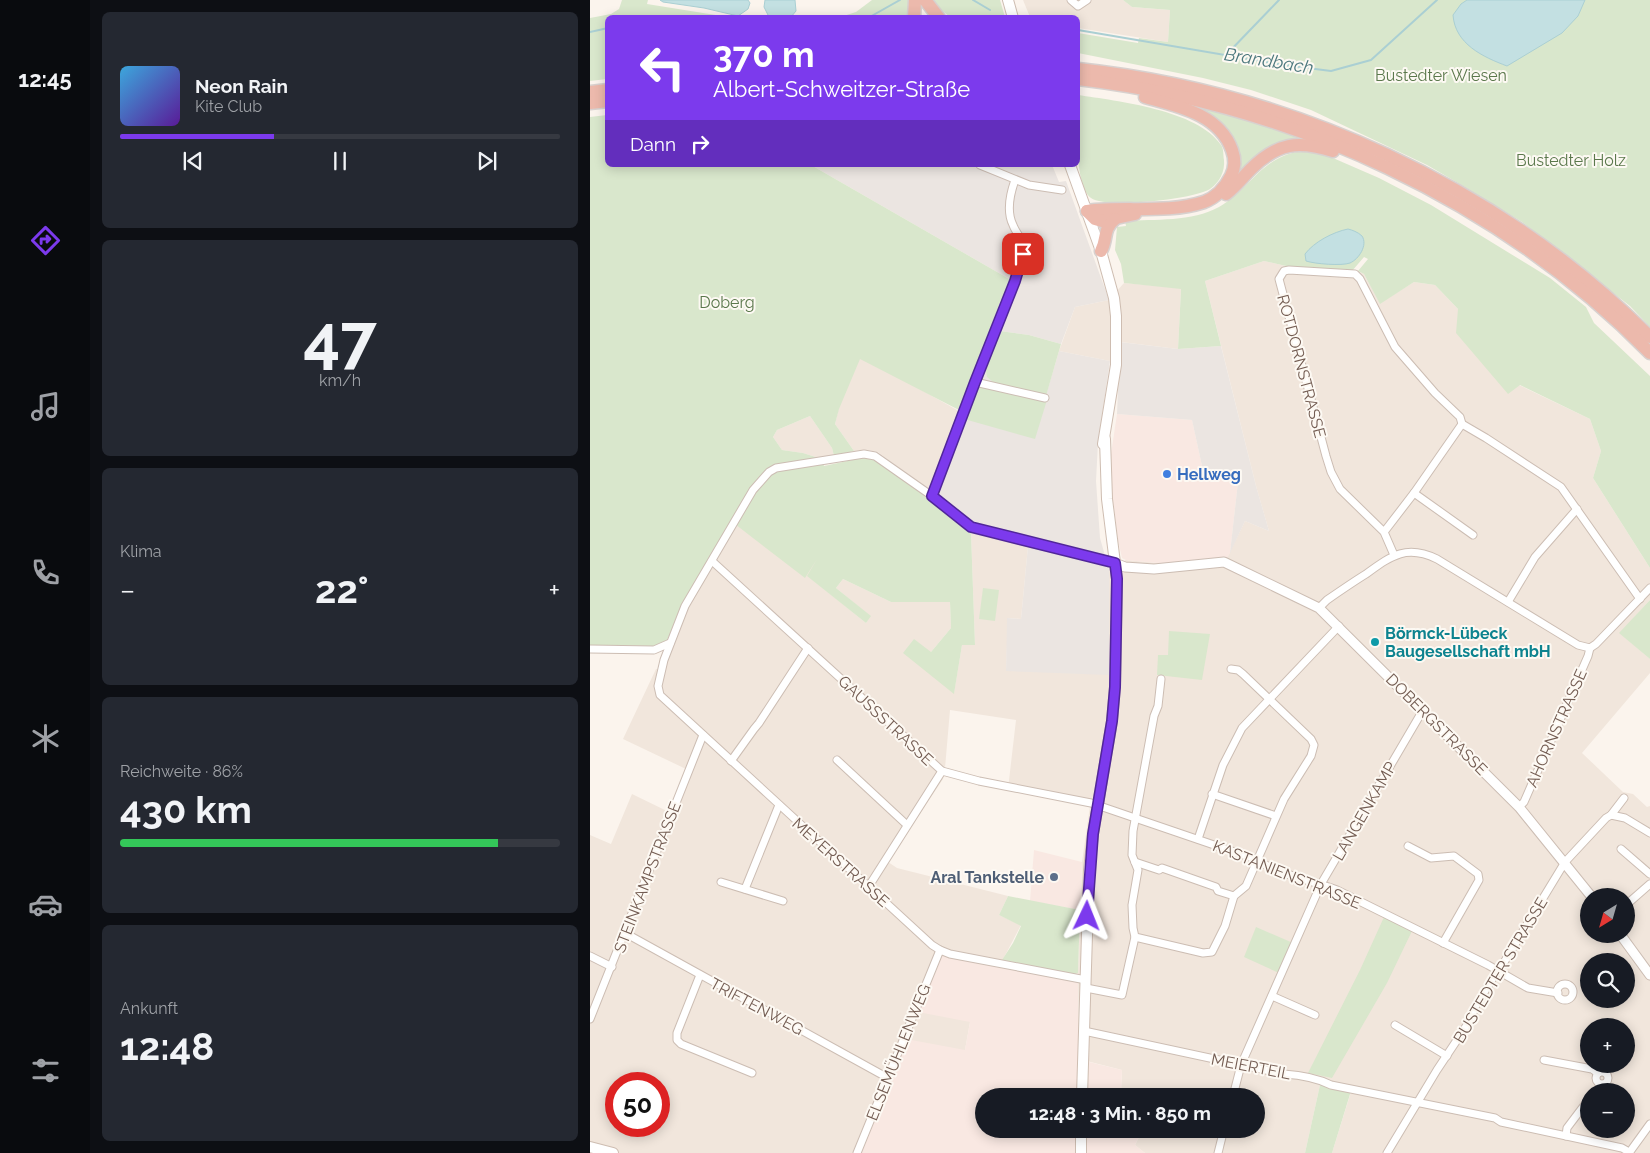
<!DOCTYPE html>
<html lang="de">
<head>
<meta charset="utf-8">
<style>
  :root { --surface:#171b24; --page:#242831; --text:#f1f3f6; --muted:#9ea1a6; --line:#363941; --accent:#7c3aed }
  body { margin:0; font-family:Raleway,sans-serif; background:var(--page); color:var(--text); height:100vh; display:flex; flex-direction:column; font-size:19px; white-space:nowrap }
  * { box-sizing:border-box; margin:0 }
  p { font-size:16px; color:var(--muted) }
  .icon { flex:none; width:28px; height:28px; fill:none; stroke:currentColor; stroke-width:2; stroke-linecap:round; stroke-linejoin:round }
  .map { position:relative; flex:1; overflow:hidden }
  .side { display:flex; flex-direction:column; gap:12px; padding:12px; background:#0d0f14; width:500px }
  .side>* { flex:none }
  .banner { position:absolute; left:15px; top:15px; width:475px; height:152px; border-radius:8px; box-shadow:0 2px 12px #0003; background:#7c3aed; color:#fff; overflow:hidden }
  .needle { width:32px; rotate:217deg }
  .fabs { position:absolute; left:990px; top:888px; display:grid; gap:10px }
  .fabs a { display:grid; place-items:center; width:55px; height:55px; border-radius:50%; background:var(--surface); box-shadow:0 2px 12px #0003; font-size:25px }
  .speed { position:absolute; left:15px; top:1072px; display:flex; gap:10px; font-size:25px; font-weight:700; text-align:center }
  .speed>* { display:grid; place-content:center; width:65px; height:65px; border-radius:50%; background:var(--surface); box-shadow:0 2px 12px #0003; line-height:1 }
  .speed .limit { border:8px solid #d22; background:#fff; color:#111 }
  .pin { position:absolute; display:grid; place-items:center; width:42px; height:42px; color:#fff; margin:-21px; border-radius:10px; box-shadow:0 2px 8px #0006 }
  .me { position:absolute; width:55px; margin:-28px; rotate:2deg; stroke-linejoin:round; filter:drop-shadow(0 0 4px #0008) }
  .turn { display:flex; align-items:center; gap:18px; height:105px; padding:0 25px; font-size:22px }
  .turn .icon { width:65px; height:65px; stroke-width:2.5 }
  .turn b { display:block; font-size:35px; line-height:42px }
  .then { display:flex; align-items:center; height:48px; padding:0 25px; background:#0003; gap:10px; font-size:19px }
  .big { font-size:38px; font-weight:700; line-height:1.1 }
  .side .tile { flex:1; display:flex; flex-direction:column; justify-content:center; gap:8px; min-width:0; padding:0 18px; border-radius:8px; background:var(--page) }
  .side .dial { align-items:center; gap:0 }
  .dial b { font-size:65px; line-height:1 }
  .song { display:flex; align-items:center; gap:15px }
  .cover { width:60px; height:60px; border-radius:8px; background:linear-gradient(135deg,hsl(200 70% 55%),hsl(270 70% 35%)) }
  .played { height:5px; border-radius:2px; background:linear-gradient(90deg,var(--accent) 35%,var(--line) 35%) }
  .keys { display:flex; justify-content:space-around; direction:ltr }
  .heat { display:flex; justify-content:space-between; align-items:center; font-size:28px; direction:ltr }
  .charge { height:8px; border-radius:4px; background:linear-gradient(90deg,#34c759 86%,var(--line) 0) }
  .trip { position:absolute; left:385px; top:1088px; width:290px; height:50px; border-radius:25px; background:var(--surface); box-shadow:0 2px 12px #0003; font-weight:700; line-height:50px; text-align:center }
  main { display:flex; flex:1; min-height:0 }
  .tab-bar { display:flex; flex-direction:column; width:90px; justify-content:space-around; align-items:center; background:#090b0e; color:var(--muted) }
  .tab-bar .icon { width:35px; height:35px }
  .tab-bar .current { color:var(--accent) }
  .tab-bar b { font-size:22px; color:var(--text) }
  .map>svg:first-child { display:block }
</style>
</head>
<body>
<main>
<nav class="tab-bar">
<b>12:45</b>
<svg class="icon current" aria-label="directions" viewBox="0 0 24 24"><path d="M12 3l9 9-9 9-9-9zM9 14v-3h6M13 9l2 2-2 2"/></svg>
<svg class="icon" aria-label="music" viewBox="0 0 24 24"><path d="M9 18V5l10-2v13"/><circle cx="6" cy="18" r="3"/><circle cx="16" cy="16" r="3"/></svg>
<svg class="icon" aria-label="phone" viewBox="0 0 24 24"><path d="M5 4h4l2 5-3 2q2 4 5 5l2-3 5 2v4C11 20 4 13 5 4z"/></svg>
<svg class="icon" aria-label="climate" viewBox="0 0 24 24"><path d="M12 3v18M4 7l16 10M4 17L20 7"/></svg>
<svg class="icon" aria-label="car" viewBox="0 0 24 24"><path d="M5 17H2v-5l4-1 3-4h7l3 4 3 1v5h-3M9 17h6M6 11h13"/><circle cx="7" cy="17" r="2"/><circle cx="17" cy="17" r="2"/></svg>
<svg class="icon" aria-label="filters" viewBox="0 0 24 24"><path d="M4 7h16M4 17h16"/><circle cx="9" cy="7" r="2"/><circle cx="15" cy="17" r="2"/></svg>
</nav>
<section class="side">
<div class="tile">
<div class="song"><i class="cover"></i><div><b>Neon Rain</b><p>Kite Club</p></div></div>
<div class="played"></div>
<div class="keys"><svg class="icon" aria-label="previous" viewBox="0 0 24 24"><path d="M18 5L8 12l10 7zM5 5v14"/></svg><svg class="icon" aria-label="pause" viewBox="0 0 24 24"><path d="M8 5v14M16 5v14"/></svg><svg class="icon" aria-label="next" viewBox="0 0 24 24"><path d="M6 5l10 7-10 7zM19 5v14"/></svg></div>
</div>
<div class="tile dial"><b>47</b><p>km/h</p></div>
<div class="tile"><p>Klima</p>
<div class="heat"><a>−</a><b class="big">22°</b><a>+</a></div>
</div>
<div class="tile"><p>Reichweite · 86%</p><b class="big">430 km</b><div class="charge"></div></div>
<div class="tile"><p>Ankunft</p><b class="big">12:48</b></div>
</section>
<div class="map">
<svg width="1060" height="1153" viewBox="0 0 1060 1153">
  <rect width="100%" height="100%" fill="#fbf4ed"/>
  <g fill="#f1e6dc" fill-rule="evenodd">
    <polygon points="433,0 533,0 542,7 580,10 578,42 488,28 488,18 440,17"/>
    <path d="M674,261L696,266L768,271L774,274L790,303L824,282L845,285L868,309L918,393L929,385L1000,419L1011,451L1003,478L1060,568V600L1030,633L1060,659V673L992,753L1033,792L1043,794L1057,807L1060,806V1153H742L761,1092L730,1085L715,1153H555L545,1145L553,1129H666V1096H536L531,1092L532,1070L489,1059L488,973L492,862L500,806L418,789L426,720L360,710L355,768L353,779L298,862L307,868L418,896L409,915L431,925L380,1022L375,1050L270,1153H0V835L21,844L42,794L79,812L96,769L33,739L66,669L74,670L96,607L147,524L237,543L218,576L276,623L280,616L246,588L253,579L301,602H360L361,628L341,652L364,693L372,645H385L381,533L438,546L431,619L418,618L416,671L517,570L536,560L578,564L636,560L655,521L679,531L666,486L615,281ZM999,896H1036V934H999ZM999,961H1036V999H999ZM999,1026H1036V1064H999ZM26,1084H69V1126H26ZM999,1091H1036V1129H999Z"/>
    <polygon points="534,283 591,288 588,349 531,342 530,356 520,361 469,351 485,307 519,300"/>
    <polygon points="258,349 367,410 369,413 340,492 288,452 277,450 264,451 245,424 256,378"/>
    <polygon points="220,416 242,448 244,456 232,459 213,453 192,450 183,437 187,430"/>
  </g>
  <g fill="#f9e8e2">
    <polygon points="527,414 602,420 614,475 648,482 640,553 636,560 578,564 536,560 532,558 528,540 522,493 521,454"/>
    <polygon points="444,850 492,862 490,910 440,901"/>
    <polygon points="352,952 410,966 412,960 485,974 488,973 488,1096 394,1096 394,1129 487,1129 487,1153 270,1153 316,1039 375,1050 380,1022 328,1012"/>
    <polygon points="499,1062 532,1070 531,1092 536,1096 497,1096"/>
    <polygon points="496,1129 553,1129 545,1145 555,1153 494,1153"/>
  </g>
  <g fill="#ebe5e1">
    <polygon points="221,165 462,165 469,182 476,181 519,300 485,307 471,344 439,335 410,331 396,370 456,395 469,351 520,361 508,443 506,481 510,538 519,570 519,675 416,671 417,618 431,619 438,546 381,533 382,523 340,492 421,280"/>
    <polygon points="530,342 588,349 631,346 666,486 679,531 655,521 640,553 648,482 614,475 602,420 527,414"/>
  </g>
  <g fill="#d9e7cc">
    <polygon points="32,0 58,0 57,4 138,17 18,18 17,79 0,81 0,18 21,14 29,9"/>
    <polygon points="282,0 320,0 319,17 247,18 266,12"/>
    <polygon points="344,0 410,0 415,17 360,17 350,9"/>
    <polygon points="533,0 1060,0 1060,327 1040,306 932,222 875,187 837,165 721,110 661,90 613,78 488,53 488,33 548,43 549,38 578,42 580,10 542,7"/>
    <path d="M488,95C527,101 608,110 631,145C634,149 633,155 634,160C635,171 630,182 620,189C605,199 516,209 501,198C483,184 488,118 488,95Z"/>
    <polygon points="588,101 633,112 724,142 706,140 639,188 643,144"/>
    <polygon points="17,115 18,165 221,165 421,280 413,301 411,300 369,410 270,359 249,409 245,424 264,451 244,456 242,448 220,416 187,430 183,437 192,450 213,453 232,459 234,466 276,457 289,460 381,533 385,645 372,645 364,694 313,653 324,639 341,652 361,628 360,602 301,602 253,579 246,588 281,616 276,623 217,576 227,559 215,578 141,521 120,560 99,593 77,640 63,646 0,645 0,117"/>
    <path d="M713,151L728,153L743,158L789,178L841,205L960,278L996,307L1004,323L1060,376V568L1003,478L1011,451L1000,419L930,385L918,394L866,333L868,309L845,285L824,282L790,304L774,274L768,271L778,259L774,257L762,271L696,266L674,261L615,281L631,346L588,349L591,289L534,283L531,264L525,250L527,227L536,226L535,221C565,219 602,222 629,207C662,188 671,156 713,151Z"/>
    <polygon points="410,331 439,335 471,344 456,396 403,382 397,377 396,370"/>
    <polygon points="391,386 457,400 445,439 374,419 384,394"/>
    <polygon points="393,588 409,590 405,621 389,619"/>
    <polygon points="1060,600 1060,659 1029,633"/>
    <polygon points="579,631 620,634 612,680 567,675 568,655 578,655"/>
    <polygon points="418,896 490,910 488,973 485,974 412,960 423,943 431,926 409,915"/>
    <polygon points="794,917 822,931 797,983 742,1078 718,1073 770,970"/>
    <polygon points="666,927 703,943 689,973 654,957"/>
    <polygon points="730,1085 761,1091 742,1153 715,1153"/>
  </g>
  <g fill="#c3e0e2" stroke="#aacfd3">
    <polygon points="70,0 158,0 160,3 158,9 148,16 114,8 73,2"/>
    <polygon points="175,0 205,0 206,11 201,17 179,17 174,7"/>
    <path d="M877,0H995L988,16L972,33L917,66C893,57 865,44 863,15L871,4Z"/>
    <path d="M758,229C762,230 768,232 772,236C778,245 769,259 760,263C752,266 725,264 716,261L715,254C724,242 743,232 758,229Z"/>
  </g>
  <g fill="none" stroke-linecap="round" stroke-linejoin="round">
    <g stroke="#aacfd3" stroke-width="2">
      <polyline points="383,0 400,10"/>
      <polyline points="77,18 86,16 93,18"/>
      <polyline points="278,18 310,0"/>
      <polyline points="488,30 694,65 741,71 781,60 847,0"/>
      <polyline points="0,32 18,28"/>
      <polyline points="637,54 689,0"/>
    </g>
    <g stroke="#ccbdb3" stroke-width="9">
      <g id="minor">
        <polyline points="481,0 488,6 497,0"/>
        <polyline points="390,165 439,185 472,190"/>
        <polyline points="385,382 455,398"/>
        <polyline points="872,424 896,438 971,487 1050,599"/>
        <polyline points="824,493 883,535"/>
        <path d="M342,496L385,382L425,281L435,247C432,239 426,233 423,225C416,211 420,194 425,180"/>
        <polyline points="794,532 824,493 872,424 870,417 845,393 805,347 770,279 765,274 699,270 694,271 689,279 736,456 741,472 750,489 794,532 804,555"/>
        <path d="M122,561L352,771L389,781L501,803L668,860C686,874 724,881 747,890L898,965L938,988L968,993"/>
        <polyline points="918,602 945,557 987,509"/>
        <path d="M729,608L737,600C750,591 763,582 776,574C801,556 816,544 847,559L988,645L1000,648L1006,644L1060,588"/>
        <polyline points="0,649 64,650 80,643"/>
        <polyline points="571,679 568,706 564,716 543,831 542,855 548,870 542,905 543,928 545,937 613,953 622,952 635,926 644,896 656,886 694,799 721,756 724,745 721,739 653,674 648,670 641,669"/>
        <polyline points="247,760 317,825"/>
        <polyline points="141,761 164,729 169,723 218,648"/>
        <polyline points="622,794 686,816"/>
        <polyline points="929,807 934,802 998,656 1000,648"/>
        <polyline points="1021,815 1035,818 1060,833"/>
        <polyline points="608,839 633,765 652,728 749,626"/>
        <polyline points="818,846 841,858 864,856 888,874 889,880 853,943"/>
        <polyline points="1031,849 1060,874"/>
        <polyline points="545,862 569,870 572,868 626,887 628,891 644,896"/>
        <polyline points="131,882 193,901"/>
        <polyline points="279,886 352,771"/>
        <polyline points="155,889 189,805"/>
        <polyline points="1036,905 1060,884"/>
        <polyline points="35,933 298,1078"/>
        <polyline points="0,956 22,967"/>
        <polyline points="110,975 87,1033 87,1040 91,1044 162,1073"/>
        <polyline points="496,980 360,954 350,950 342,945 70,695 68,686 74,660 95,606 163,490 179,472 186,468 274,454 285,456 342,496 381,527 525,563"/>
        <circle cx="975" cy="992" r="8"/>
        <polyline points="496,988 532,995 545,937"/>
        <polyline points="682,996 725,1015"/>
        <polyline points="0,1019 113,735"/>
        <polyline points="805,1025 857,1056"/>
        <path d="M494,1031L694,1074C709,1075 727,1078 741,1085L905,1118L911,1122L1032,1148L1039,1152"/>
        <polyline points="954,1060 1002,1069 1008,1073"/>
        <circle cx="1012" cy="1078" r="6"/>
        <polyline points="643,1096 651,1065 731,884 833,710"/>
        <polyline points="976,1136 977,1128 999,1099"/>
        <polyline points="267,1153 350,950"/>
        <polyline points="628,1153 634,1129"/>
        <polyline points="797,1153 847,1070 881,1019 885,1007 903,978 913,964 975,862 1016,818 1021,815 1034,798"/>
        <polyline points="1039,1153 1060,1124"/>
      </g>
    </g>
    <g stroke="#ccbdb3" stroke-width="11">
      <g id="tertiary">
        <polyline points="525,563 535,567 564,569 634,562 729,608 929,807 1001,896"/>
        <polyline points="1030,934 1060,975"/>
      </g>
    </g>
    <g stroke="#cebdb1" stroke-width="12">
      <g id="secondary">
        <polyline points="418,0 423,18"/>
        <polyline points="480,165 511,251 524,298 526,316 526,365 513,444"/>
        <polyline points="492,1096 499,870 503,834 522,721 525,687 527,579 517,499 515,439"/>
        <polyline points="0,1147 23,1153"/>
        <polyline points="491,1153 491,1129"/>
      </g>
    </g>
    <g stroke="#d8d1cf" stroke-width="15">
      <g id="motorway">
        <polyline points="335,0 349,18"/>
        <polyline points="324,18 325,0"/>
        <path d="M488,69C700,92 908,185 1060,337"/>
        <path d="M488,79C701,104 909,199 1060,353"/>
        <polyline points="0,92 18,90"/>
        <polyline points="0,103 18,101"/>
        <path d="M636,194C645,187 653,177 661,169C687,143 708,140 743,151"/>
        <path d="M497,211C535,206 577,214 614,202C627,197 635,188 641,176C645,168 645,158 642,150C629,114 588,106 555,97"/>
        <polyline points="497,211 505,219 512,221 545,214"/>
        <path d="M511,251C518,238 512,230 525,219"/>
      </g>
    </g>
    <use href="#minor" stroke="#fff" stroke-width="7"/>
    <use href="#tertiary" stroke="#fff" stroke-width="9"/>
    <use href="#secondary" stroke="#fff" stroke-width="10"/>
    <use href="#motorway" stroke="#ecb9ac" stroke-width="12"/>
  </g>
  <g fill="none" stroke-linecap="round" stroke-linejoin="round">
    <g stroke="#51269a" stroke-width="12">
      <polyline id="route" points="433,254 425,281 385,382 342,496 381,527 525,563 527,579 525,687 522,721 503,834 497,916"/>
    </g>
    <use href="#route" stroke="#7c3aed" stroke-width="9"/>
  </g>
  <circle fill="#3f7fe0" stroke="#fdf9f3" stroke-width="2" cx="577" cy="474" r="5"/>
  <circle fill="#0f9aa8" stroke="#fdf9f3" stroke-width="2" cx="785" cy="642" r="5"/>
  <circle fill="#5c6f8a" stroke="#fdf9f3" stroke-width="2" cx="464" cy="877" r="5"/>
  <g text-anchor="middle" stroke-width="4" stroke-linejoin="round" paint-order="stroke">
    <g font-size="16" fill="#5b784c" stroke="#fdf9f3">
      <text x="851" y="81">Bustedter Wiesen</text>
      <text x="981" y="166">Bustedter Holz</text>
      <text x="137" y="308">Doberg</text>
    </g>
    <g font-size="16" fill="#735c52" stroke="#fdf9f3">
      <text transform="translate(712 366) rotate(75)" y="6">ROTDORNSTRASSE</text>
      <text transform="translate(296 720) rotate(43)" y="6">GAUSSSTRASSE</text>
      <text transform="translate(847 724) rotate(45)" y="6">DOBERGSTRASSE</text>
      <text transform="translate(966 728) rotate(-66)" y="6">AHORNSTRASSE</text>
      <text transform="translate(774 811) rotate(-60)" y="6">LANGENKAMP</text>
      <text transform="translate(251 862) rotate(42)" y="6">MEYERSTRASSE</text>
      <text transform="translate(697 874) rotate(22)" y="6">KASTANIENSTRASSE</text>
      <text transform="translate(57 877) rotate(-69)" y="6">STEINKAMPSTRASSE</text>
      <text transform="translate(910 970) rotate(-59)" y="6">BUSTEDTER STRASSE</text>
      <text transform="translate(167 1006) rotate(28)" y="6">TRIFTENWEG</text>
      <text transform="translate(308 1052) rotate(-68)" y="6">ELSEMÜHLENWEG</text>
      <text transform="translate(661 1066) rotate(11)" y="6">MEIERTEIL</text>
    </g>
    <g font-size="16" font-weight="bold" fill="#366cbe" stroke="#fdf9f3" text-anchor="start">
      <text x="587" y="480">Hellweg</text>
    </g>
    <g font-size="16" font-weight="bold" fill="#0d838f" stroke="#fdf9f3" text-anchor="start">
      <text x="795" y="639">Börmck-Lübeck<tspan x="795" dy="18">Baugesellschaft mbH</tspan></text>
    </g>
    <g font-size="16" font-weight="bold" fill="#4e5e75" stroke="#fdf9f3" text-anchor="end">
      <text x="454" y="883">Aral Tankstelle</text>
    </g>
    <g font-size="18" font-style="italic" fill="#4b777d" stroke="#fdf9f3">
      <text transform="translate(679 61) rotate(9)" y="6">Brandbach</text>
    </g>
  </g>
</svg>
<div class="fabs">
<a><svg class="needle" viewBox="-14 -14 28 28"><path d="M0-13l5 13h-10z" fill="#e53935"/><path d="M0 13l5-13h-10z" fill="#9ea1a6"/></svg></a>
<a><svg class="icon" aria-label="search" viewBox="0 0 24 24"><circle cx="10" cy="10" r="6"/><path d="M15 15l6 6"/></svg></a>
<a>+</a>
<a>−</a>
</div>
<div class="speed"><div class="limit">50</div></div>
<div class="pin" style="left:433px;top:254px;background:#d93025"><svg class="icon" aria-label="arrive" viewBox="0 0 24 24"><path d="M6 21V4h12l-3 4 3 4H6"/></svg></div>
<svg class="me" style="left:497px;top:916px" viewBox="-20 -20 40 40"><path d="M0-17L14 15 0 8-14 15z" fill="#7c3aed" stroke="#fff" stroke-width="4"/></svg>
<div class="trip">12:48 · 3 Min. · 850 m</div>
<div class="banner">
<div class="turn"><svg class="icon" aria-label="left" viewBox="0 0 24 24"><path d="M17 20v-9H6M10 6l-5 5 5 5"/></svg><div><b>370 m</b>Albert-Schweitzer-Straße</div></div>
<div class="then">Dann<svg class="icon" aria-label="right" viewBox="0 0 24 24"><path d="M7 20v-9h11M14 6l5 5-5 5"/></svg></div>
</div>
</div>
</main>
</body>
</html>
